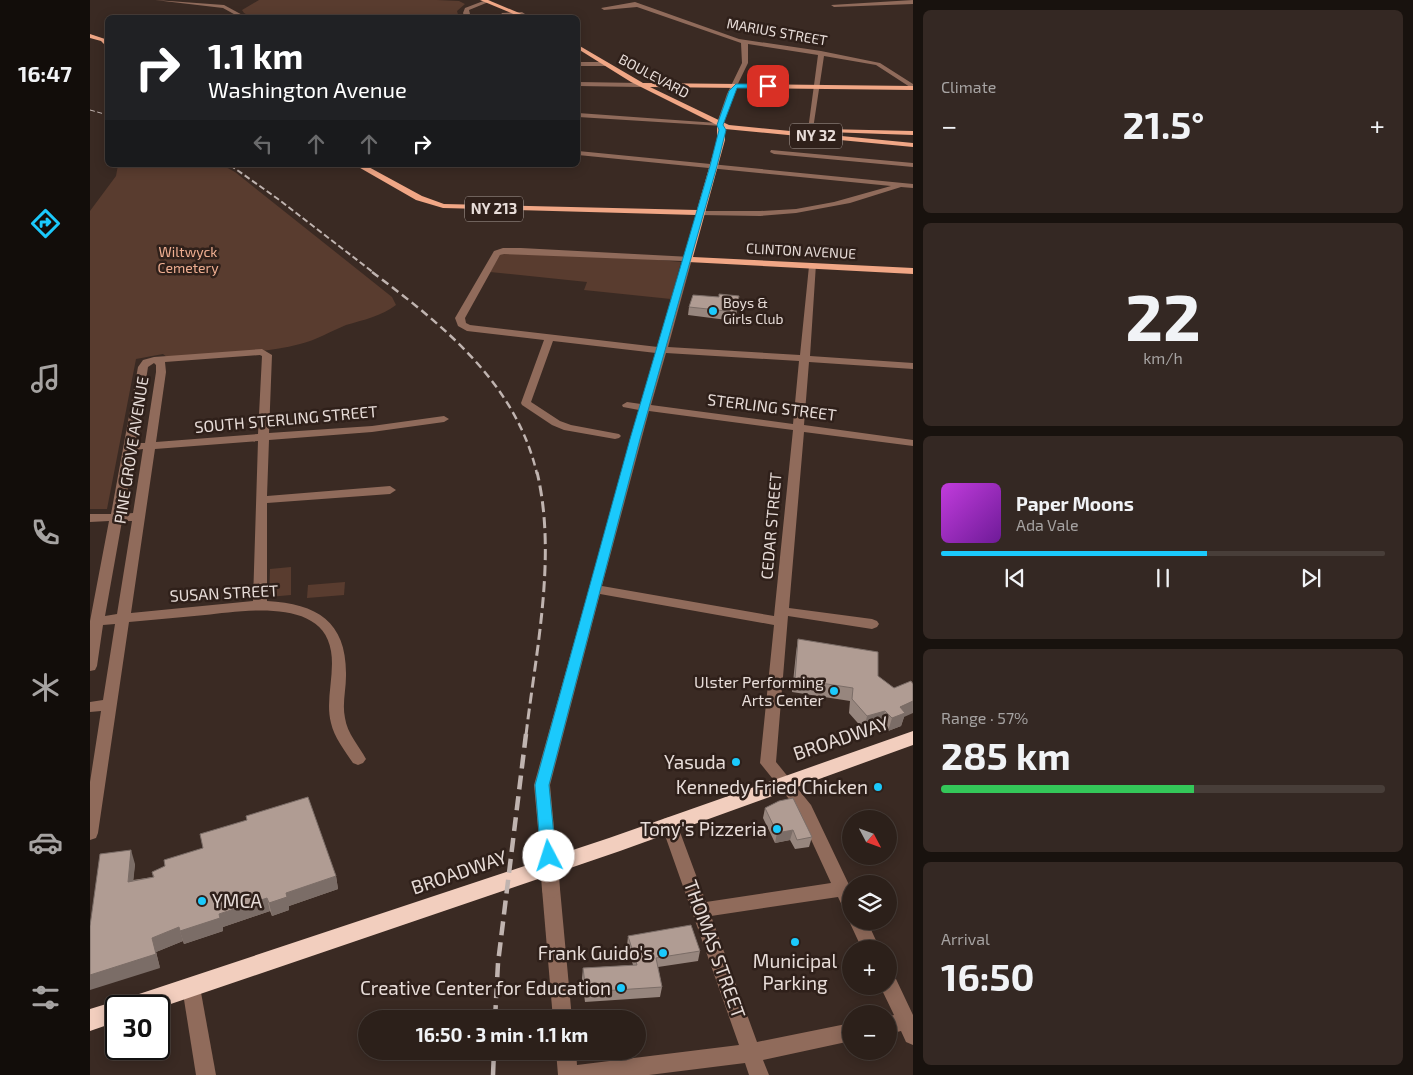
<!DOCTYPE html>
<html lang="en">
<head>
<meta charset="utf-8">
<style>
  :root { --surface:#2c201a; --page:#342823; --text:#f1f3f6; --muted:#a6a3a2; --line:#483e39; --accent:#1bc9fc }
  body { margin:0; font-family:"Exo 2",sans-serif; background:var(--page); color:var(--text); height:100vh; display:flex; flex-direction:column; font-size:19px; white-space:nowrap }
  * { box-sizing:border-box; margin:0 }
  p { font-size:16px; color:var(--muted) }
  .icon { flex:none; width:28px; height:28px; fill:none; stroke:currentColor; stroke-width:2; stroke-linecap:round; stroke-linejoin:round }
  .map { position:relative; flex:1; overflow:hidden }
  .details { display:flex; flex-direction:column; gap:10px; padding:10px; background:#18120e; width:500px }
  .details>* { flex:none }
  .top-card { position:absolute; left:15px; top:15px; width:475px; height:152px; border-radius:8px; box-shadow:0 2px 12px #0003,0 0 0 1px var(--line); background:#202124; color:#fff; overflow:hidden }
  .needle { width:32px; rotate:131deg }
  .controls { position:absolute; left:752px; top:810px; display:grid; gap:10px }
  .controls a { display:grid; place-items:center; width:55px; height:55px; border-radius:50%; background:var(--surface); box-shadow:0 2px 12px #0003,0 0 0 1px var(--line); font-size:25px }
  .speed { position:absolute; left:15px; top:995px; display:flex; gap:10px; font-size:25px; font-weight:700; text-align:center }
  .speed>* { display:grid; place-content:center; width:65px; height:65px; border-radius:50%; background:var(--surface); box-shadow:0 2px 12px #0003,0 0 0 1px var(--line); line-height:1 }
  .speed .limit { border:2px solid #111; border-radius:8px; background:#fff; color:#111 }
  .pin { position:absolute; display:grid; place-items:center; width:42px; height:42px; color:#fff; margin:-21px; border-radius:10px; box-shadow:0 2px 8px #0006 }
  .me { position:absolute; width:55px; margin:-28px; rotate:355deg; stroke-linejoin:round; filter:drop-shadow(0 0 4px #0008) }
  .turn { display:flex; align-items:center; gap:18px; height:105px; padding:0 20px; font-size:22px }
  .turn .icon { width:65px; height:65px; stroke-width:2.5 }
  .turn b { display:block; font-size:35px; line-height:42px }
  .lanes { display:flex; align-items:center; height:48px; padding:0 20px; background:#0003; justify-content:center; gap:25px; direction:ltr }
  .lanes .off { opacity:.35 }
  .big { font-size:38px; font-weight:700; line-height:1.1 }
  .details .tile { flex:1; display:flex; flex-direction:column; justify-content:center; gap:8px; min-width:0; padding:0 18px; border-radius:8px; background:var(--page) }
  .details .dial { align-items:center; gap:0 }
  .dial b { font-size:65px; line-height:1 }
  .song { display:flex; align-items:center; gap:15px }
  .cover { width:60px; height:60px; border-radius:8px; background:linear-gradient(135deg,hsl(290 70% 55%),hsl(280 70% 35%)) }
  .played { height:5px; border-radius:2px; background:linear-gradient(90deg,var(--accent) 60%,var(--line) 60%) }
  .keys { display:flex; justify-content:space-around; direction:ltr }
  .heat { display:flex; justify-content:space-between; align-items:center; font-size:28px; direction:ltr }
  .charge { height:8px; border-radius:4px; background:linear-gradient(90deg,#34c759 57%,var(--line) 0) }
  .trip { position:absolute; left:268px; top:1010px; width:288px; height:50px; border-radius:25px; background:var(--surface); box-shadow:0 2px 12px #0003,0 0 0 1px var(--line); font-weight:700; line-height:50px; text-align:center }
  main { display:flex; flex:1; min-height:0 }
  .menu { display:flex; flex-direction:column; width:90px; justify-content:space-around; align-items:center; background:#120d0a; color:var(--muted) }
  .menu .icon { width:35px; height:35px }
  .menu .selected { color:var(--accent) }
  .menu b { font-size:22px; color:var(--text) }
  .map>svg:first-child { display:block }
</style>
</head>
<body>
<main>
<nav class="menu">
<b>16:47</b>
<svg class="icon selected" aria-label="directions" viewBox="0 0 24 24"><path d="M12 3l9 9-9 9-9-9zM9 14v-3h6M13 9l2 2-2 2"/></svg>
<svg class="icon" aria-label="music" viewBox="0 0 24 24"><path d="M9 18V5l10-2v13"/><circle cx="6" cy="18" r="3"/><circle cx="16" cy="16" r="3"/></svg>
<svg class="icon" aria-label="phone" viewBox="0 0 24 24"><path d="M5 4h4l2 5-3 2q2 4 5 5l2-3 5 2v4C11 20 4 13 5 4z"/></svg>
<svg class="icon" aria-label="climate" viewBox="0 0 24 24"><path d="M12 3v18M4 7l16 10M4 17L20 7"/></svg>
<svg class="icon" aria-label="car" viewBox="0 0 24 24"><path d="M5 17H2v-5l4-1 3-4h7l3 4 3 1v5h-3M9 17h6M6 11h13"/><circle cx="7" cy="17" r="2"/><circle cx="17" cy="17" r="2"/></svg>
<svg class="icon" aria-label="filters" viewBox="0 0 24 24"><path d="M4 7h16M4 17h16"/><circle cx="9" cy="7" r="2"/><circle cx="15" cy="17" r="2"/></svg>
</nav>
<div class="map">
<svg width="823" height="1075" viewBox="0 0 823 1075">
  <rect width="100%" height="100%" fill="#3a2a23"/>
  <g fill="#593c2f">
    <polygon points="169,0 347,0 369,1 375,4 367,11 369,18 163,18 154,13 152,10"/>
    <path d="M28,165H132L145,172L302,297L306,305C292,316 273,320 256,325C241,331 227,340 210,344C168,355 121,354 77,357L73,354L46,359L17,509H0V211L26,176Z"/>
    <polygon points="415,253 558,259 591,262 581,299 494,290 497,282 400,272 410,255"/>
    <polygon points="201,567 201,595 179,597 180,569"/>
    <polygon points="255,582 254,595 217,598 218,585"/>
  </g>
  <g fill="none" stroke-linecap="round" stroke-linejoin="round">
    <g fill="#906b5b" fill-rule="evenodd">
      <polygon points="65,0 134,5 158,18 151,18 133,8"/>
      <polygon points="396,0 401,1 379,10 381,18 375,18 373,13 375,8"/>
      <polygon points="823,0 823,4 744,7 741,5"/>
      <polygon points="545,2 649,39 731,51 790,63 823,84 823,89 786,65 734,56 723,129 718,130 728,55 658,44 658,63 643,94 632,126 488,117 488,113 627,123 637,94 652,63 651,43 547,7 514,10 511,8"/>
      <polygon points="412,13 432,12 435,14 410,16"/>
      <polygon points="488,62 516,62 519,64 516,66 488,66"/>
      <polygon points="488,82 550,83 553,85 550,87 488,86"/>
      <polygon points="681,150 823,163 823,167 684,154 680,152"/>
      <polygon points="488,151 823,184 823,188 811,187 760,203 706,213 670,216 610,215 606,213 607,211 670,211 706,209 744,202 801,186 488,155"/>
      <path d="M431,248L601,257L602,259L578,347L710,355L719,266L720,264H726L720,356L823,363V369L719,362L714,425L823,440V446L714,432L699,608L782,619L787,621L789,624L787,627L782,629L698,616L686,762L721,805L761,889V914L755,912L748,897L621,916L667,1042L761,1023V1041L673,1060L679,1075H659L655,1063L559,1075H468L466,1051H486L487,1065L649,1045L571,824L573,819L579,817L585,819L587,824L616,902L741,883L707,809L670,763L684,625L510,594L460,785L465,839L463,844L457,846L451,844L449,839L444,785L549,410L533,407L532,405L537,402L551,404L566,353L463,341L441,402L470,421L481,425L529,434L531,436L529,438L525,439L474,430L462,425L432,405L431,403L454,340L377,331L368,326L365,318L404,251L413,248ZM414,254L593,261L568,347L380,325L376,323L375,318L410,255ZM576,353L709,361L703,424L561,405ZM559,411L703,430L684,616L512,586Z"/>
      <path d="M172,349L182,355L179,433L282,426L354,416L359,419L354,422L282,432L179,440L177,496L300,486L306,490L300,494L177,503V601C228,604 257,622 256,676C256,690 252,704 255,718C257,733 269,746 276,759L273,763L268,765L263,763C255,751 244,737 241,723C235,700 245,675 241,651C233,597 152,611 115,615C90,617 65,620 39,622L8,833L6,838L0,840V782L11,711L0,712V702L13,700L25,624L13,625L7,666L5,670L0,671V621L19,521L0,522V514H21L48,367L53,360L64,357ZM170,355L172,356L168,434L66,442L76,372L75,362ZM64,363L66,365V372L55,443H46L58,367ZM168,441L163,601L41,613L65,449ZM53,449L43,513L33,514L45,450ZM32,521H42L27,614L15,616Z"/>
      <polygon points="461,882 467,884 470,889 482,1019 463,1019 452,889 455,884"/>
      <polygon points="761,917 761,921 777,921 790,949 772,949 759,921"/>
      <polygon points="799,977 806,979 823,1015 823,1045 816,1042 811,1031 799,1034 799,1016 804,1015 790,986 799,986"/>
      <polygon points="101,979 108,981 110,987 126,1075 106,1075 92,987 94,981"/>
    </g>
    <g fill="#f1a786" fill-rule="evenodd">
      <polygon points="390,0 398,0 441,18 433,18"/>
      <polygon points="0,34 15,39 18,42 18,48 11,41 0,38"/>
      <polygon points="488,45 553,83 823,86 823,90 560,87 639,125 823,143 823,147 635,129 635,140 603,257 823,268 823,274 598,262 594,259 606,215 353,208 326,200 265,165 275,165 332,196 354,204 607,210 627,140 627,125 541,82 488,49"/>
      <polygon points="735,129 823,131 823,135 737,132 735,131"/>
    </g>
    <polygon fill="#f2cebe" fill-rule="evenodd" points="823,731 823,745 530,851 69,1008 26,1006 26,1022 0,1031 0,1009 26,1001 33,1004 35,999 43,996 519,838"/>
    <polyline stroke="#c0b4b0" stroke-width="1" stroke-dasharray="5 2.5" stroke-linecap="butt" points="0,110 18,115"/>
    <polyline stroke="#c0b4b0" stroke-width="2" stroke-dasharray="6 3" stroke-linecap="butt" points="140,165 188,199 284,273"/>
    <path stroke="#c0b4b0" stroke-width="2.5" stroke-dasharray="8 4.5" stroke-linecap="butt" d="M282,272C353,325 426,383 447,474"/>
    <path stroke="#c0b4b0" stroke-width="3" stroke-dasharray="11 5" stroke-linecap="butt" d="M436,735C446,650 467,556 447,472"/>
    <g stroke="#c0b4b0" stroke-width="4.5" stroke-dasharray="14 7" stroke-linecap="butt">
      <polyline points="405,1019 408,963 436,734"/>
      <polyline points="403,1075 404,1051"/>
    </g>
    <polyline stroke="#906b5b" stroke-width="18" points="457,839 461,889"/>
  </g>
  <g fill="#97867e">
    <polygon points="648,304 645,321 598,315 599,307"/>
    <polygon points="708,639 788,676 814,717 811,726 798,731 792,724 774,730 759,713 760,701 702,692 706,653"/>
    <polygon points="675,808 722,837 719,847 705,849 700,840 685,843 673,818"/>
    <polygon points="10,854 45,864 43,880 63,877 62,872 246,876 248,889 199,906 199,910 182,916 180,911 133,927 133,931 94,944 93,941 66,952 70,968"/>
    <polygon points="538,936 610,951 608,961 568,967 572,987 570,997 495,1002 492,978 493,968 543,965 537,946"/>
  </g>
  <g fill="#7b6d67">
    <polygon points="823,701 823,713 814,717 811,726 798,731 802,718 810,707"/>
    <polygon points="795,711 792,724 774,730 777,716"/>
    <polygon points="703,830 700,840 685,843 687,833"/>
    <polygon points="41,850 45,864 42,895 38,882"/>
    <polygon points="246,876 248,889 199,906 199,910 182,916 179,903 196,893"/>
    <polygon points="177,898 180,911 133,927 133,931 94,944 90,931 129,914"/>
    <polygon points="89,927 93,941 66,952 70,968 0,990 0,975 62,938"/>
  </g>
  <g fill="#b09c93" stroke="#7b6d67">
    <polygon points="629,294 649,296 646,312 599,307 603,295 629,297"/>
    <polygon points="708,639 788,652 788,676 804,688 821,681 823,684 823,701 810,707 815,713 802,718 795,711 777,716 762,699 763,688 705,679"/>
    <polygon points="218,797 246,876 196,893 197,897 179,903 177,898 129,914 130,918 90,931 89,927 62,938 66,954 0,975 0,926 10,854 41,850 38,882 64,877 62,872 75,866 74,860 113,848 110,834 157,820 156,816"/>
    <polygon points="703,798 722,837 707,840 703,830 687,833 675,808 689,801"/>
    <polygon points="601,925 610,951 566,958 572,987 496,992 493,968 547,965 538,936"/>
  </g>
  <polygon fill="#1bc9fc" stroke="#1283a4" points="646,84 678,84 681,86 678,88 647,88 633,125 636,130 627,166 550,439 459,785 466,856 464,860 459,862 453,860 451,856 445,785 540,439 620,166 629,130 627,125 639,91"/>
  <g fill="#1bc9fc" stroke="#2f201a" stroke-width="2">
    <circle cx="623" cy="311" r="5"/>
    <circle cx="744" cy="691" r="5"/>
    <circle cx="646" cy="762" r="5"/>
    <circle cx="788" cy="787" r="5"/>
    <circle cx="687" cy="829" r="5"/>
    <circle cx="112" cy="901" r="5"/>
    <circle cx="705" cy="942" r="5"/>
    <circle cx="573" cy="953" r="5"/>
    <circle cx="531" cy="988" r="5"/>
  </g>
  <g text-anchor="middle" stroke-width="5" stroke-linejoin="round" paint-order="stroke">
    <g font-size="14" fill="#e7dcd8" stroke="#2f201a">
      <text transform="translate(687 32) rotate(10)" y="5">MARIUS STREET</text>
      <text transform="translate(564 76) rotate(28)" y="5">BOULEVARD</text>
      <text transform="translate(711 251) rotate(3)" y="5">CLINTON AVENUE</text>
    </g>
    <g font-size="14" fill="#efae91" stroke="#2f201a">
      <text x="98" y="257">Wiltwyck<tspan x="98" dy="16">Cemetery</tspan></text>
    </g>
    <g font-size="14" fill="#e7dcd8" stroke="#2f201a" text-anchor="start">
      <text x="633" y="308">Boys &amp;<tspan x="633" dy="16">Girls Club</tspan></text>
    </g>
    <g fill="#2f201a" stroke="#b0a49f" stroke-width="1">
      <rect x="700" y="123.5" width="52" height="25" rx="4"/>
      <rect x="375" y="196.5" width="58" height="25" rx="4"/>
    </g>
    <g font-size="15" font-weight="bold" fill="#e7dcd8">
      <text x="726" y="141">NY 32</text>
      <text x="404" y="214">NY 213</text>
    </g>
    <g font-size="16" fill="#e7dcd8" stroke="#2f201a">
      <text transform="translate(682 407) rotate(7)" y="6">STERLING STREET</text>
      <text transform="translate(196 419) rotate(-5)" y="6">SOUTH STERLING STREET</text>
      <text transform="translate(41 450) rotate(-81)" y="6">PINE GROVE AVENUE</text>
      <text transform="translate(681 526) rotate(-85)" y="6">CEDAR STREET</text>
      <text transform="translate(134 593) rotate(-3)" y="6">SUSAN STREET</text>
    </g>
    <g font-size="16" fill="#e7dcd8" stroke="#2f201a" text-anchor="end">
      <text x="734" y="688">Ulster Performing<tspan x="734" dy="18">Arts Center</tspan></text>
    </g>
    <g font-size="19" fill="#e7dcd8" stroke="#2f201a">
      <text transform="translate(751 738) rotate(-19)" y="7">BROADWAY</text>
      <text transform="translate(369 872) rotate(-19)" y="7">BROADWAY</text>
      <text transform="translate(625 949) rotate(70)" y="7">THOMAS STREET</text>
    </g>
    <g font-size="19" fill="#e7dcd8" stroke="#2f201a" text-anchor="end">
      <text x="636" y="769">Yasuda</text>
      <text x="778" y="794">Kennedy Fried Chicken</text>
      <text x="677" y="836">Tony's Pizzeria</text>
      <text x="122" y="908" text-anchor="start">YMCA</text>
      <text x="563" y="960">Frank Guido's</text>
      <text x="705" y="968" text-anchor="middle">Municipal<tspan x="705" dy="22">Parking</tspan></text>
      <text x="521" y="995">Creative Center for Education</text>
    </g>
  </g>
</svg>
<div class="controls">
<a><svg class="needle" viewBox="-14 -14 28 28"><path d="M0-13l5 13h-10z" fill="#e53935"/><path d="M0 13l5-13h-10z" fill="#a6a3a2"/></svg></a>
<a><svg class="icon" aria-label="layers" viewBox="0 0 24 24"><path d="M12 4l9 5-9 5-9-5zM3 14l9 5 9-5"/></svg></a>
<a>+</a>
<a>−</a>
</div>
<div class="speed"><div class="limit">30</div></div>
<div class="pin" style="left:678px;top:86px;background:#d93025"><svg class="icon" aria-label="arrive" viewBox="0 0 24 24"><path d="M6 21V4h12l-3 4 3 4H6"/></svg></div>
<svg class="me" style="left:459px;top:856px" viewBox="-20 -20 40 40"><circle r="19" fill="#fff"/><path d="M0-13L10 11 0 6-10 11z" fill="#1bc9fc"/></svg>
<div class="trip">16:50 · 3 min · 1.1 km</div>
<div class="top-card">
<div class="turn"><svg class="icon" aria-label="right" viewBox="0 0 24 24"><path d="M7 20v-9h11M14 6l5 5-5 5"/></svg><div><b>1.1 km</b>Washington Avenue</div></div>
<div class="lanes"><svg class="icon off" aria-label="left" viewBox="0 0 24 24"><path d="M17 20v-9H6M10 6l-5 5 5 5"/></svg><svg class="icon off" aria-label="ahead" viewBox="0 0 24 24"><path d="M12 20V5M6 11l6-6 6 6"/></svg><svg class="icon off" aria-label="ahead" viewBox="0 0 24 24"><path d="M12 20V5M6 11l6-6 6 6"/></svg><svg class="icon" aria-label="right" viewBox="0 0 24 24"><path d="M7 20v-9h11M14 6l5 5-5 5"/></svg></div>
</div>
</div>
<section class="details">
<div class="tile"><p>Climate</p>
<div class="heat"><a>−</a><b class="big">21.5°</b><a>+</a></div>
</div>
<div class="tile dial"><b>22</b><p>km/h</p></div>
<div class="tile">
<div class="song"><i class="cover"></i><div><b>Paper Moons</b><p>Ada Vale</p></div></div>
<div class="played"></div>
<div class="keys"><svg class="icon" aria-label="previous" viewBox="0 0 24 24"><path d="M18 5L8 12l10 7zM5 5v14"/></svg><svg class="icon" aria-label="pause" viewBox="0 0 24 24"><path d="M8 5v14M16 5v14"/></svg><svg class="icon" aria-label="next" viewBox="0 0 24 24"><path d="M6 5l10 7-10 7zM19 5v14"/></svg></div>
</div>
<div class="tile"><p>Range · 57%</p><b class="big">285 km</b><div class="charge"></div></div>
<div class="tile"><p>Arrival</p><b class="big">16:50</b></div>
</section>
</main>
</body>
</html>
